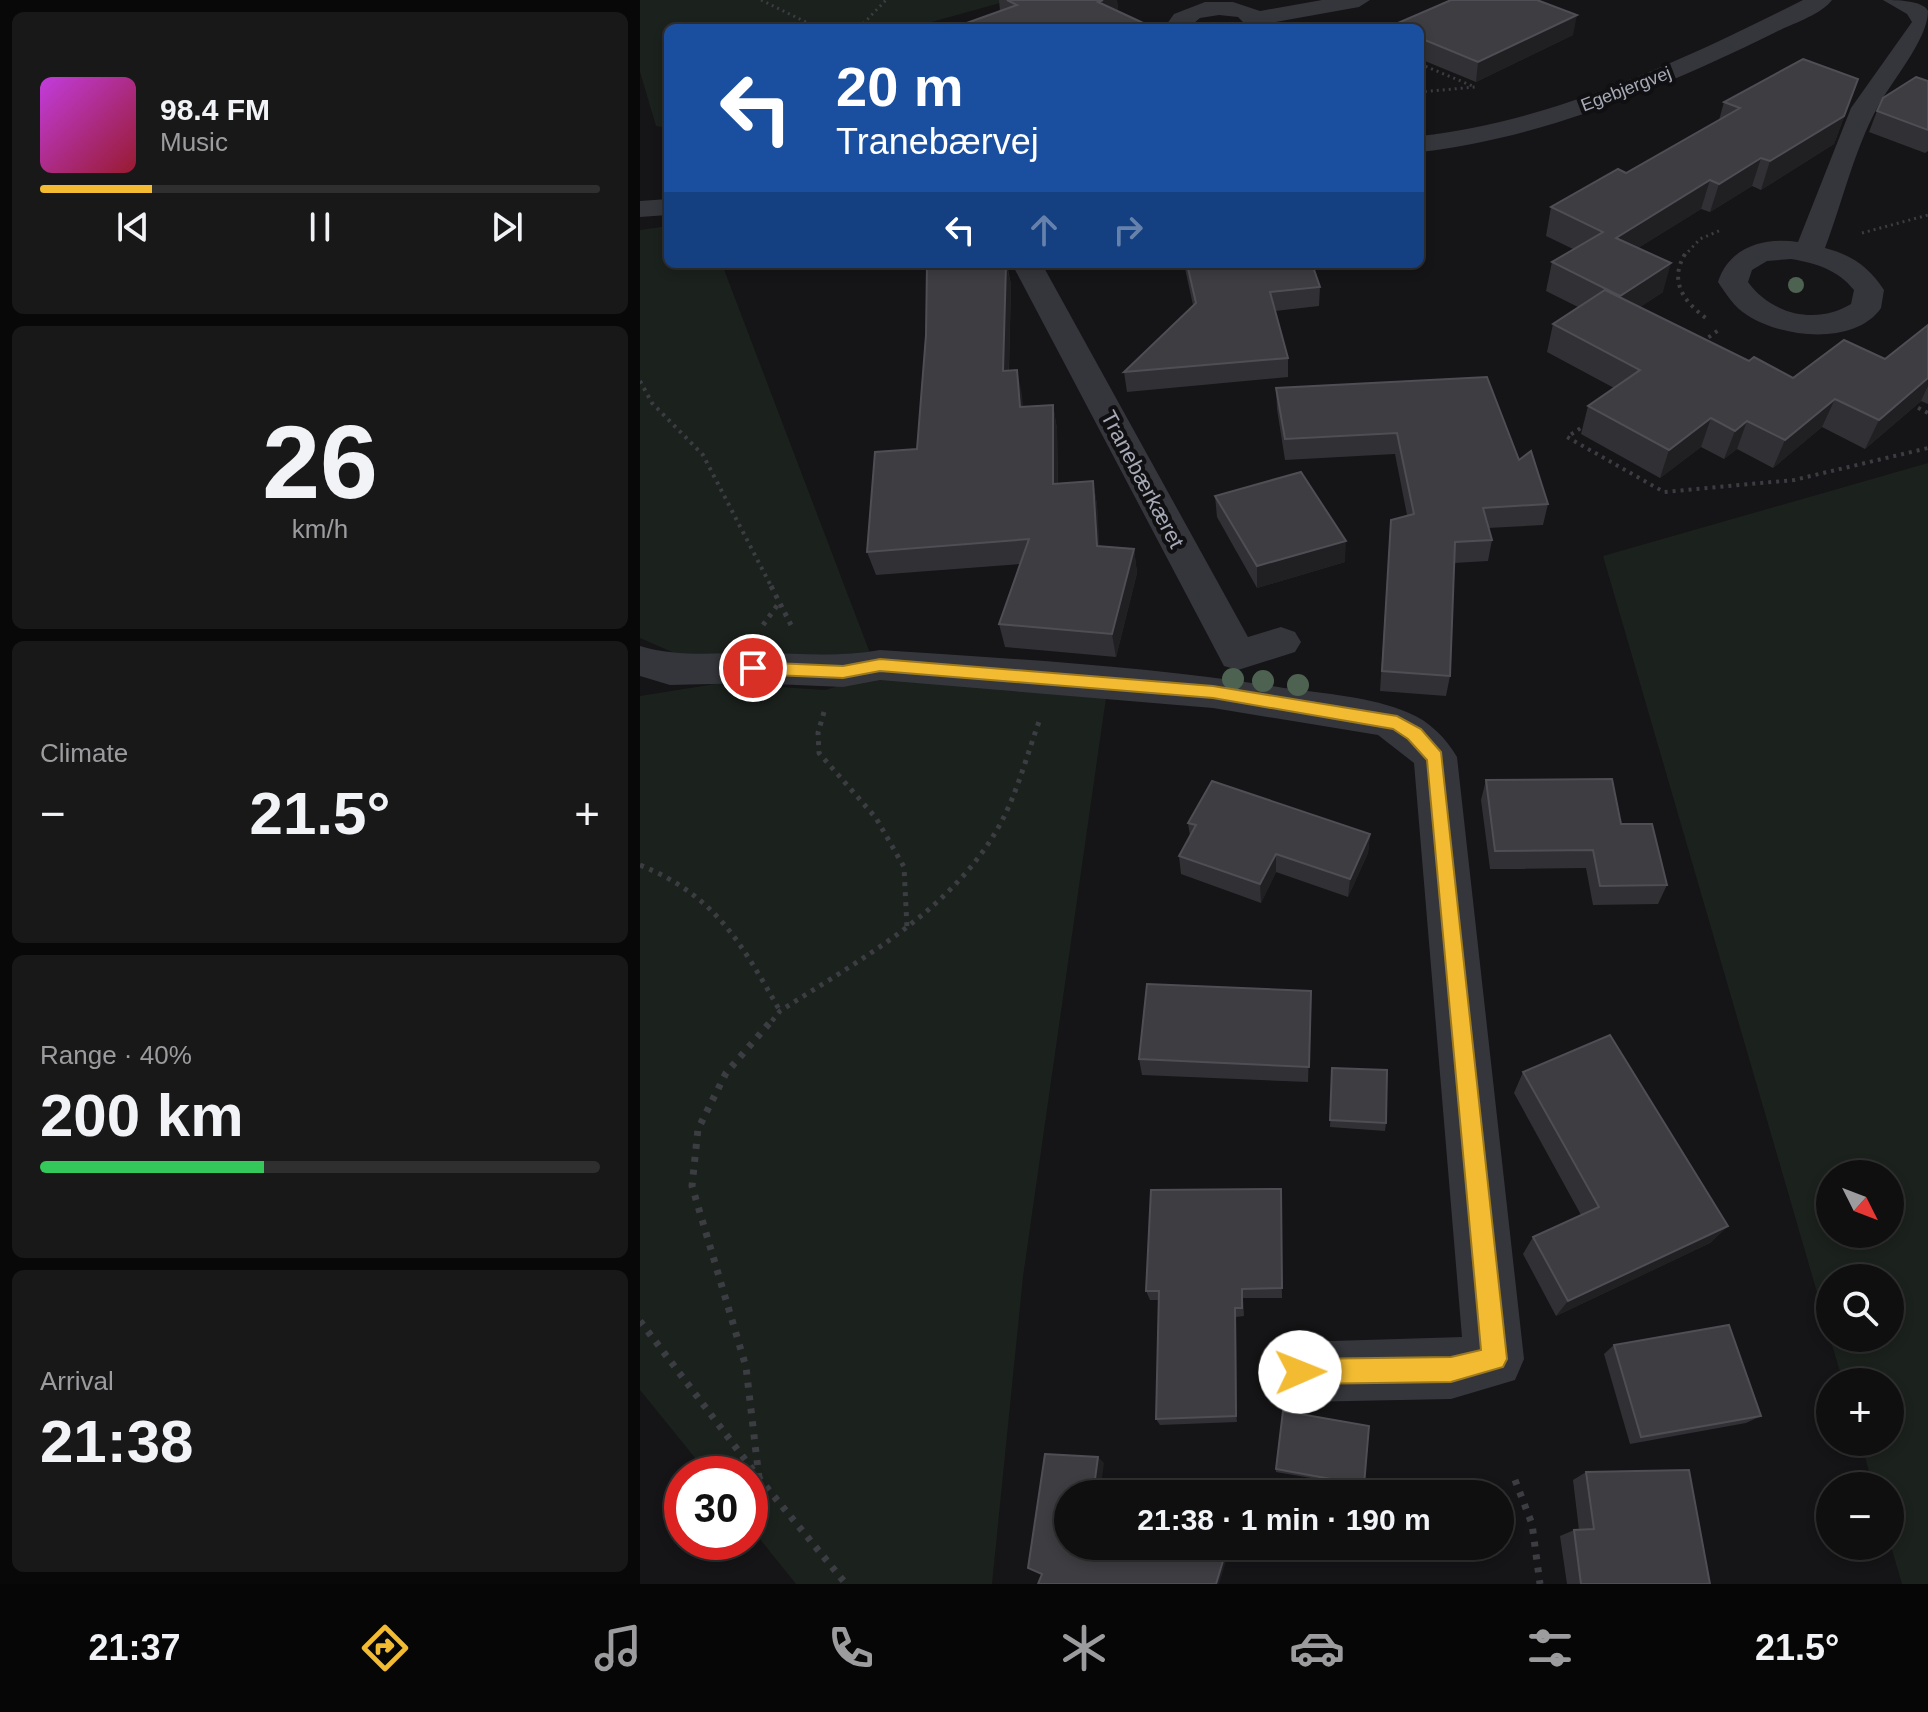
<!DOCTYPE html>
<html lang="en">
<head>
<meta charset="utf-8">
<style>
  :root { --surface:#100f10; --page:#191819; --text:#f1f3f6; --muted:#9c9c9f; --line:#302f30; --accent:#f2bb31 }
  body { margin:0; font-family:Arial,sans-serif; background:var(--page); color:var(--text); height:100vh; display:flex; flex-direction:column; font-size:30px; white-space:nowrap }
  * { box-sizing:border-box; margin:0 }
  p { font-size:26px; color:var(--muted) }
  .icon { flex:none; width:44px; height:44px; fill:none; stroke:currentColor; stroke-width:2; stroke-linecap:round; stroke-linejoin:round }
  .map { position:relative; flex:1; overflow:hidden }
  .side { display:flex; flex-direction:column; gap:12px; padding:12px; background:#090809; width:640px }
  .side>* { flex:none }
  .hud { position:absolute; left:24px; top:24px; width:760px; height:244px; border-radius:12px; box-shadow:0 4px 12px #0003,0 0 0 2px var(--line); background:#1a4fa0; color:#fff; overflow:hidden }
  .needle { width:52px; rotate:132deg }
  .fabs { position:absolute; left:1176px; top:1160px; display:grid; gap:16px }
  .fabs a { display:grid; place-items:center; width:88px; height:88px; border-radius:50%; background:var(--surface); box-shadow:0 4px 12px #0003,0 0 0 2px var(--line); font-size:40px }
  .speed { position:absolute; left:24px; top:1456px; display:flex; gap:16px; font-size:40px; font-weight:700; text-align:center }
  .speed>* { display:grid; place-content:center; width:104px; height:104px; border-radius:50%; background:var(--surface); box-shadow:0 4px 12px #0003,0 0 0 2px var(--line); line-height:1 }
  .speed .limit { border:12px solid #d22; background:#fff; color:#111 }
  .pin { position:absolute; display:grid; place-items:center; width:68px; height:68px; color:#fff; margin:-34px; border:4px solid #fff; border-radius:50%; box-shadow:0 2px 8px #0007 }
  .me { position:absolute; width:88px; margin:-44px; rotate:89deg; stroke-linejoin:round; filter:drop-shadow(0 0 6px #0008) }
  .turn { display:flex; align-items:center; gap:28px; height:168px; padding:0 40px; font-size:36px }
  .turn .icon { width:104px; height:104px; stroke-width:2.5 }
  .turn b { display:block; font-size:56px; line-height:68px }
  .lanes { display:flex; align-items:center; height:76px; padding:0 40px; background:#0003; justify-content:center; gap:40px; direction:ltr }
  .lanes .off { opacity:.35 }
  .big { font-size:60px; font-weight:800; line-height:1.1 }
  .side .card { flex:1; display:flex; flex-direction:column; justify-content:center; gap:12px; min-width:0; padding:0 28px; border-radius:12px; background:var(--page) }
  .side .dial { align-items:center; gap:0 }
  .dial b { font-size:104px; line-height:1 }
  .song { display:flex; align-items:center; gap:24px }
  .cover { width:96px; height:96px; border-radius:12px; background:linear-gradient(135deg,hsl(290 70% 55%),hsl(350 70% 35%)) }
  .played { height:8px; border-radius:4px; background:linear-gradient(90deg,var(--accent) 20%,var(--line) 20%) }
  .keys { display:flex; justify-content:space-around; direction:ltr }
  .heat { display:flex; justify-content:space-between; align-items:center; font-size:44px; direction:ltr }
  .charge { height:12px; border-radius:6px; background:linear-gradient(90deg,#34c759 40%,var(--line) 0) }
  .trip { position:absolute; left:414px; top:1480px; width:460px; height:80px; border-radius:40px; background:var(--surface); box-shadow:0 4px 12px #0003,0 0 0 2px var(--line); font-weight:800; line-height:80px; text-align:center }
  .tabs { display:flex; height:128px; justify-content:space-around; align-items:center; background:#060606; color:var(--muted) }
  .tabs .icon { width:56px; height:56px }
  .tabs .selected { color:var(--accent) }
  .tabs b { font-size:36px; color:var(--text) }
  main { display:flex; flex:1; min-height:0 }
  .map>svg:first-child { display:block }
</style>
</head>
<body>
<main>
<section class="side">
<div class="card">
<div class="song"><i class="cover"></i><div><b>98.4 FM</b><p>Music</p></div></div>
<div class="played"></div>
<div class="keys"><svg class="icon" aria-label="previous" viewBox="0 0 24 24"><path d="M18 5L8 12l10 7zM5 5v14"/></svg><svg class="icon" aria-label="pause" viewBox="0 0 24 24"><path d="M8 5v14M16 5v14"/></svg><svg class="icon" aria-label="next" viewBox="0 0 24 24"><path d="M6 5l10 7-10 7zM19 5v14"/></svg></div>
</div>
<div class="card dial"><b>26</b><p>km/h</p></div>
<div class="card"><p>Climate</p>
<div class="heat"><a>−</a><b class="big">21.5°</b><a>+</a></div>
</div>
<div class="card"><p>Range · 40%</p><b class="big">200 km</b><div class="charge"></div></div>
<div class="card"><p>Arrival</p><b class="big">21:38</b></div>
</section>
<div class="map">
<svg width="1288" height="1584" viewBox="0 0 1288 1584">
  <rect width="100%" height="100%" fill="#151416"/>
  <g fill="#1b211c" fill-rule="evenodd">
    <polygon points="0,0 371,0 281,25 281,28 28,28 28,128 16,126 0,72"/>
    <polygon points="28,226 28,264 82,264 230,653 50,660 0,638 0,230"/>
    <path d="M1288,463V1584H1262L1250,1543V1486H1233L1221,1442H1250V1382H1203L1190,1338H1250V1278H1190V1337L963,556ZM1190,1174H1250V1234H1190Z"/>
    <polygon points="226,678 466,698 383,1277 352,1584 156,1584 110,1527 110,1474 68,1474 0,1390 0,696 81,683 185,690"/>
  </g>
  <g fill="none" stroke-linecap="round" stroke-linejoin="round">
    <g stroke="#3c3d42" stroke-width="3" stroke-dasharray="2 4" stroke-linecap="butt">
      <polyline points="121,0 178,28"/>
      <polyline points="219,28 246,0"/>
      <polyline points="780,64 835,87 780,92"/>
      <polyline points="1222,233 1288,215"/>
      <polyline points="1044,256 1060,239 1081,230"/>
    </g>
    <g stroke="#3c3d42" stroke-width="4" stroke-dasharray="3 5" stroke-linecap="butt">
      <path d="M1045,254C1029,281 1043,301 1066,318"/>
      <polyline points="1062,342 1080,329"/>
      <polyline points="0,381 12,403 63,455 132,588"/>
      <polyline points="1271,404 1288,413"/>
      <polyline points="947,424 927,437 1024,492 1154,480 1288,448"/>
    </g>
    <g stroke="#3c3d42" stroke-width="5" stroke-dasharray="4 6" stroke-linecap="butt">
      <polyline points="131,586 151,625"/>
      <polyline points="123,625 139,603"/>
      <polyline points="184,712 178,733 179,753 236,818 264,867 267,928"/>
      <path d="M0,865C76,896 101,943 140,1011"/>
      <path d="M132,1021L140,1011C219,960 310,912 358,828C377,795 387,754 400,719"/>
    </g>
    <g stroke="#3c3d42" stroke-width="7" stroke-dasharray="5 8" stroke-linecap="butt">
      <polyline points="0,1321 119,1478 206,1584"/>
      <polyline points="119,1478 106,1367 52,1186 58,1129 86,1073 133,1019"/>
      <polyline points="875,1480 892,1524 900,1584"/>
    </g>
    <g fill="#35363b" fill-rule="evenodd">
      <polygon points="682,0 730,0 719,7 630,23 633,28 609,28 598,17 579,15 560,18 548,28 524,28 534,14 565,2 593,2 620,11"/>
      <path d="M1163,0H1192C1181,15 1151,24 1134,33C1024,87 903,138 780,152V136C914,121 1044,60 1163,0Z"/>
      <path d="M1243,0C1255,0 1283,0 1288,11C1288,40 1250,83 1237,108C1214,151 1202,203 1185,248C1212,255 1229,267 1244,290L1241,308C1215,346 1141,338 1107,315C1094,307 1086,294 1078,282C1089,247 1124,237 1158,242L1211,108L1272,22L1267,14ZM1151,259C1176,263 1198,270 1214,290L1211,304C1177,325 1132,315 1108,282L1112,270L1127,261Z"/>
      <polygon points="28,199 28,215 0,217 0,201"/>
      <polygon points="372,264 402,264 608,637 641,627 655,632 661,642 655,652 598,670 584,666"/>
      <path d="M0,646C37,657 72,653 110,653C155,653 196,658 240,650C375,659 510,666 644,688C685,694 730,696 769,713C789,721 806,738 817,757L884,1359L875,1380L811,1399L660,1402L639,1393L630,1372L639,1351L660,1342L822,1337L774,763L738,735L573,708L240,680L203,687L113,683L30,685L0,676Z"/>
    </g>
  </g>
  <g fill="#4e6251">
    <circle cx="1156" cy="285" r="8"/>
    <circle cx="593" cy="679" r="11"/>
    <circle cx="623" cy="681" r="11"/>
    <circle cx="658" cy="685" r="11"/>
  </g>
  <g fill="#313034">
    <polygon points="359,0 477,0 478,11 514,28 325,28 324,24 360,11"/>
    <polygon points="751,26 933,35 836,82 780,59 780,28 750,28"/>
    <polygon points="1218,79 1194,144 1121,190 1112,186 1070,212 1061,209 998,248 1023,292 1000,307 1109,361 1153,378 1245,359 1288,325 1288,404 1281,401 1225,449 1182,427 1133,468 1097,449 1084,459 1061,447 1020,478 941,434 948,406 974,388 907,352 913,324 938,307 906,291 912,262 933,249 906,236 911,207 986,173 1079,120 1084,102"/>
    <polygon points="1288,81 1288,151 1285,153 1229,132 1237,111"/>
    <polygon points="287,264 367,264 371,285 369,370 377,370 383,407 413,405 417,429 418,484 453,481 457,505 459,547 494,549 497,573 476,657 365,647 359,624 380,564 236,575 227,552 277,449 286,335"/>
    <polygon points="544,264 672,264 680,287 679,306 635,311 648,358 648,377 487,392 484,372 553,305"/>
    <polygon points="636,388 879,460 908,504 903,525 848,528 852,540 848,561 814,563 810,676 806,696 740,691 751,520 767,515 755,454 645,460 637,409"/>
    <polygon points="575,496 705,562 617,588 577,517"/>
    <polygon points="846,780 1027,885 1018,904 953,905 946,868 850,869 841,800"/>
    <polygon points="548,823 730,834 728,853 708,897 636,872 621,903 541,874 539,856 550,836"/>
    <polygon points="671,991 668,1082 502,1075 499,1059"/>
    <polygon points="692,1068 746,1123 745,1131 690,1127"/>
    <polygon points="883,1072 1088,1226 1070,1243 916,1316 883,1254 893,1237 941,1215 874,1093"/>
    <polygon points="641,1189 642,1298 603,1298 604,1316 596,1317 597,1422 520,1425 516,1419 519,1300 510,1300 506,1291"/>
    <polygon points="974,1345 1121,1416 1106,1423 990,1444 964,1354"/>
    <polygon points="636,1469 724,1485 723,1487 636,1472"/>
    <polygon points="946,1472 1070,1584 927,1584 920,1536 934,1530 939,1530 933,1480"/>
  </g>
  <g fill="#201f22">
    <polygon points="463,0 477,0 479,20 458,2"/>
    <polygon points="937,15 933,35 836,82 838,62"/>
    <polygon points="1218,79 1194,144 1121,190 1130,161"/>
    <polygon points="1121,158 1112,186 1070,212 1079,184"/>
    <polygon points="1070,180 1061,209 969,266 976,238"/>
    <polygon points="1031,263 1023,292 973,325 980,296"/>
    <polygon points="366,264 371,285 368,395 363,371"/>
    <polygon points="377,370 382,394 385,431 380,407"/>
    <polygon points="1288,378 1288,386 1281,401 1225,449 1239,420"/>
    <polygon points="1195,399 1182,427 1133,468 1145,440"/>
    <polygon points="413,405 417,429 418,508 413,484"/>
    <polygon points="1071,418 1061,447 1020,478 1029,450"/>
    <polygon points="1107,421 1097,449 1084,459 1095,431"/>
    <polygon points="453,481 457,505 461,570 457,546"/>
    <polygon points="706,541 705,562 617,588 617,566"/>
    <polygon points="494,549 497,573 476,657 472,634"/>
    <polygon points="730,834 728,853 708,897 710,879"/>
    <polygon points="636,854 636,872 621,903 620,884"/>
    <polygon points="1088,1226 1070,1243 916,1316 928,1301"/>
    <polygon points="595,1308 596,1317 597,1422 596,1416"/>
    <polygon points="458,1457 464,1463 460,1494 453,1494"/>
    <polygon points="586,1551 588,1555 579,1584 576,1584"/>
  </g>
  <g fill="#3d3d42" stroke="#4e4e54" stroke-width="2">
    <polygon points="367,0 463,0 458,2 514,28 332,28 324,24 377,5"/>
    <polygon points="811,0 897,0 937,15 838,62 780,38 780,28 756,28 751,26"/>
    <polygon points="1163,59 1218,79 1204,116 1130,161 1121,158 1079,184 1070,180 976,238 1031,263 980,296 912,262 963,232 911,207 978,169 986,173 1100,108 1084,102"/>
    <polygon points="1276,77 1288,81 1288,130 1237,111 1243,98"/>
    <polygon points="287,264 366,264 363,371 377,370 380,407 413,405 413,484 453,481 457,546 494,549 472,634 359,624 389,539 227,552 235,452 277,449 286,335"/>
    <polygon points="547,264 672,264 680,287 630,292 648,358 484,372 556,303"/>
    <polygon points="965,290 1109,361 1114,357 1153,378 1204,340 1245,359 1288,325 1288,378 1239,420 1195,399 1145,440 1107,421 1095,431 1071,418 1029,450 948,406 1000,370 913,324"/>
    <polygon points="847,377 879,460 891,451 908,504 843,508 852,540 815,542 810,676 742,671 751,520 774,514 757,433 645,439 636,388"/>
    <polygon points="661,472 706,541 617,566 575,496"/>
    <polygon points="972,779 981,824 1012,824 1027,885 960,886 953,850 855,851 846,780"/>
    <polygon points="572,781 730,834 710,879 636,854 620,884 539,856 556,825 548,823"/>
    <polygon points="507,984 671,991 669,1067 499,1059"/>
    <polygon points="970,1035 1088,1226 928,1301 893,1237 959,1207 883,1072"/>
    <polygon points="692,1068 747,1070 746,1123 690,1120"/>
    <polygon points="641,1189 642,1288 602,1289 602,1308 595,1308 596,1416 516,1419 519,1291 506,1291 511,1190"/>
    <polygon points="1089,1325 1121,1416 1001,1437 974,1345"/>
    <polygon points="643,1411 729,1426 724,1485 636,1469"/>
    <polygon points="405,1454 458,1457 453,1494 428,1494 428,1546 574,1546 586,1551 576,1584 398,1584 402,1574 388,1568"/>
    <polygon points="1049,1470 1070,1584 941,1584 934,1530 954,1529 946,1472"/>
  </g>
  <polygon fill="#f2bb31" stroke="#9d7a20" stroke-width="2" points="240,659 573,686 757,716 781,729 801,752 867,1359 863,1367 811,1382 660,1384 651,1380 647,1372 651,1363 660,1359 811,1357 841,1350 787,760 768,739 753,729 573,698 240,671 203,678 113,674 105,668 113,662 203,666"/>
  <g text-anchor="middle" stroke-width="8" stroke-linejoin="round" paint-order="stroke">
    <g font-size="18" fill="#a6aab7" stroke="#100f11">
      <text transform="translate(986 89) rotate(-21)" y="6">Egebjergvej</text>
    </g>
    <g font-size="22" fill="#a6aab7" stroke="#100f11">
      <text transform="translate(503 479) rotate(62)" y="8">Tranebærkæret</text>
    </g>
  </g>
</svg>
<div class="fabs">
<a><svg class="needle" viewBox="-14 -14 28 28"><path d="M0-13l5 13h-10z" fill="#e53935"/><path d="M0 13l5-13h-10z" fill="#9c9c9f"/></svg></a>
<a><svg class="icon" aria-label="search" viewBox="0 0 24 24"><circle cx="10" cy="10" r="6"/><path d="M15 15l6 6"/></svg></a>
<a>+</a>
<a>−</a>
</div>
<div class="speed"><div class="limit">30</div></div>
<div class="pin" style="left:113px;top:668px;background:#d93025"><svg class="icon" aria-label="arrive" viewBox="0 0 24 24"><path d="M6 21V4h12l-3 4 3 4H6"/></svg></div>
<svg class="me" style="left:660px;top:1372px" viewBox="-20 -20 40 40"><circle r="19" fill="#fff"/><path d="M0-13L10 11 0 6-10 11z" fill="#f2bb31"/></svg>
<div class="trip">21:38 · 1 min · 190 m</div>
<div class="hud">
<div class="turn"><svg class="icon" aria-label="left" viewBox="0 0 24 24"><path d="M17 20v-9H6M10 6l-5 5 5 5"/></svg><div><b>20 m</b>Tranebærvej</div></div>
<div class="lanes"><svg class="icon" aria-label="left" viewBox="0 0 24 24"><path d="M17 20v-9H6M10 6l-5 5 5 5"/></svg><svg class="icon off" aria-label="ahead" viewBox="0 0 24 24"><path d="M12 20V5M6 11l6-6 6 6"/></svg><svg class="icon off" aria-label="right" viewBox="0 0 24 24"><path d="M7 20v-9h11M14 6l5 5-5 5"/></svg></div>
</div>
</div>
</main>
<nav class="tabs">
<b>21:37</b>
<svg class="icon selected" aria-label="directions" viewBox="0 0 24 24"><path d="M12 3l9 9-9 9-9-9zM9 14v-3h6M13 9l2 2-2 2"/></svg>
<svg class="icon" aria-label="music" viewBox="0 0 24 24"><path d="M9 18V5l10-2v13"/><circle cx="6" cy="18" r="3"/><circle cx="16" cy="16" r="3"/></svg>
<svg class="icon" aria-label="phone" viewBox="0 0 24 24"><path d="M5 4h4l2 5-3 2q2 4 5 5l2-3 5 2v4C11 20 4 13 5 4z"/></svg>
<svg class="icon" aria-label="climate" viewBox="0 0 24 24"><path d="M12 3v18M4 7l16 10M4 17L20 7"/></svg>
<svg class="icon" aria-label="car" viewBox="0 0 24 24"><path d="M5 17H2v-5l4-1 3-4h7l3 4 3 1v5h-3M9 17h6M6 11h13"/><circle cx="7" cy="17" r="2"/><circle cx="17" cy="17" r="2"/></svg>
<svg class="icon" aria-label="filters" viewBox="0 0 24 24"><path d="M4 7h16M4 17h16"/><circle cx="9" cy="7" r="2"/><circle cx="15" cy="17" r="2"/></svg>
<b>21.5°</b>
</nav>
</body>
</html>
